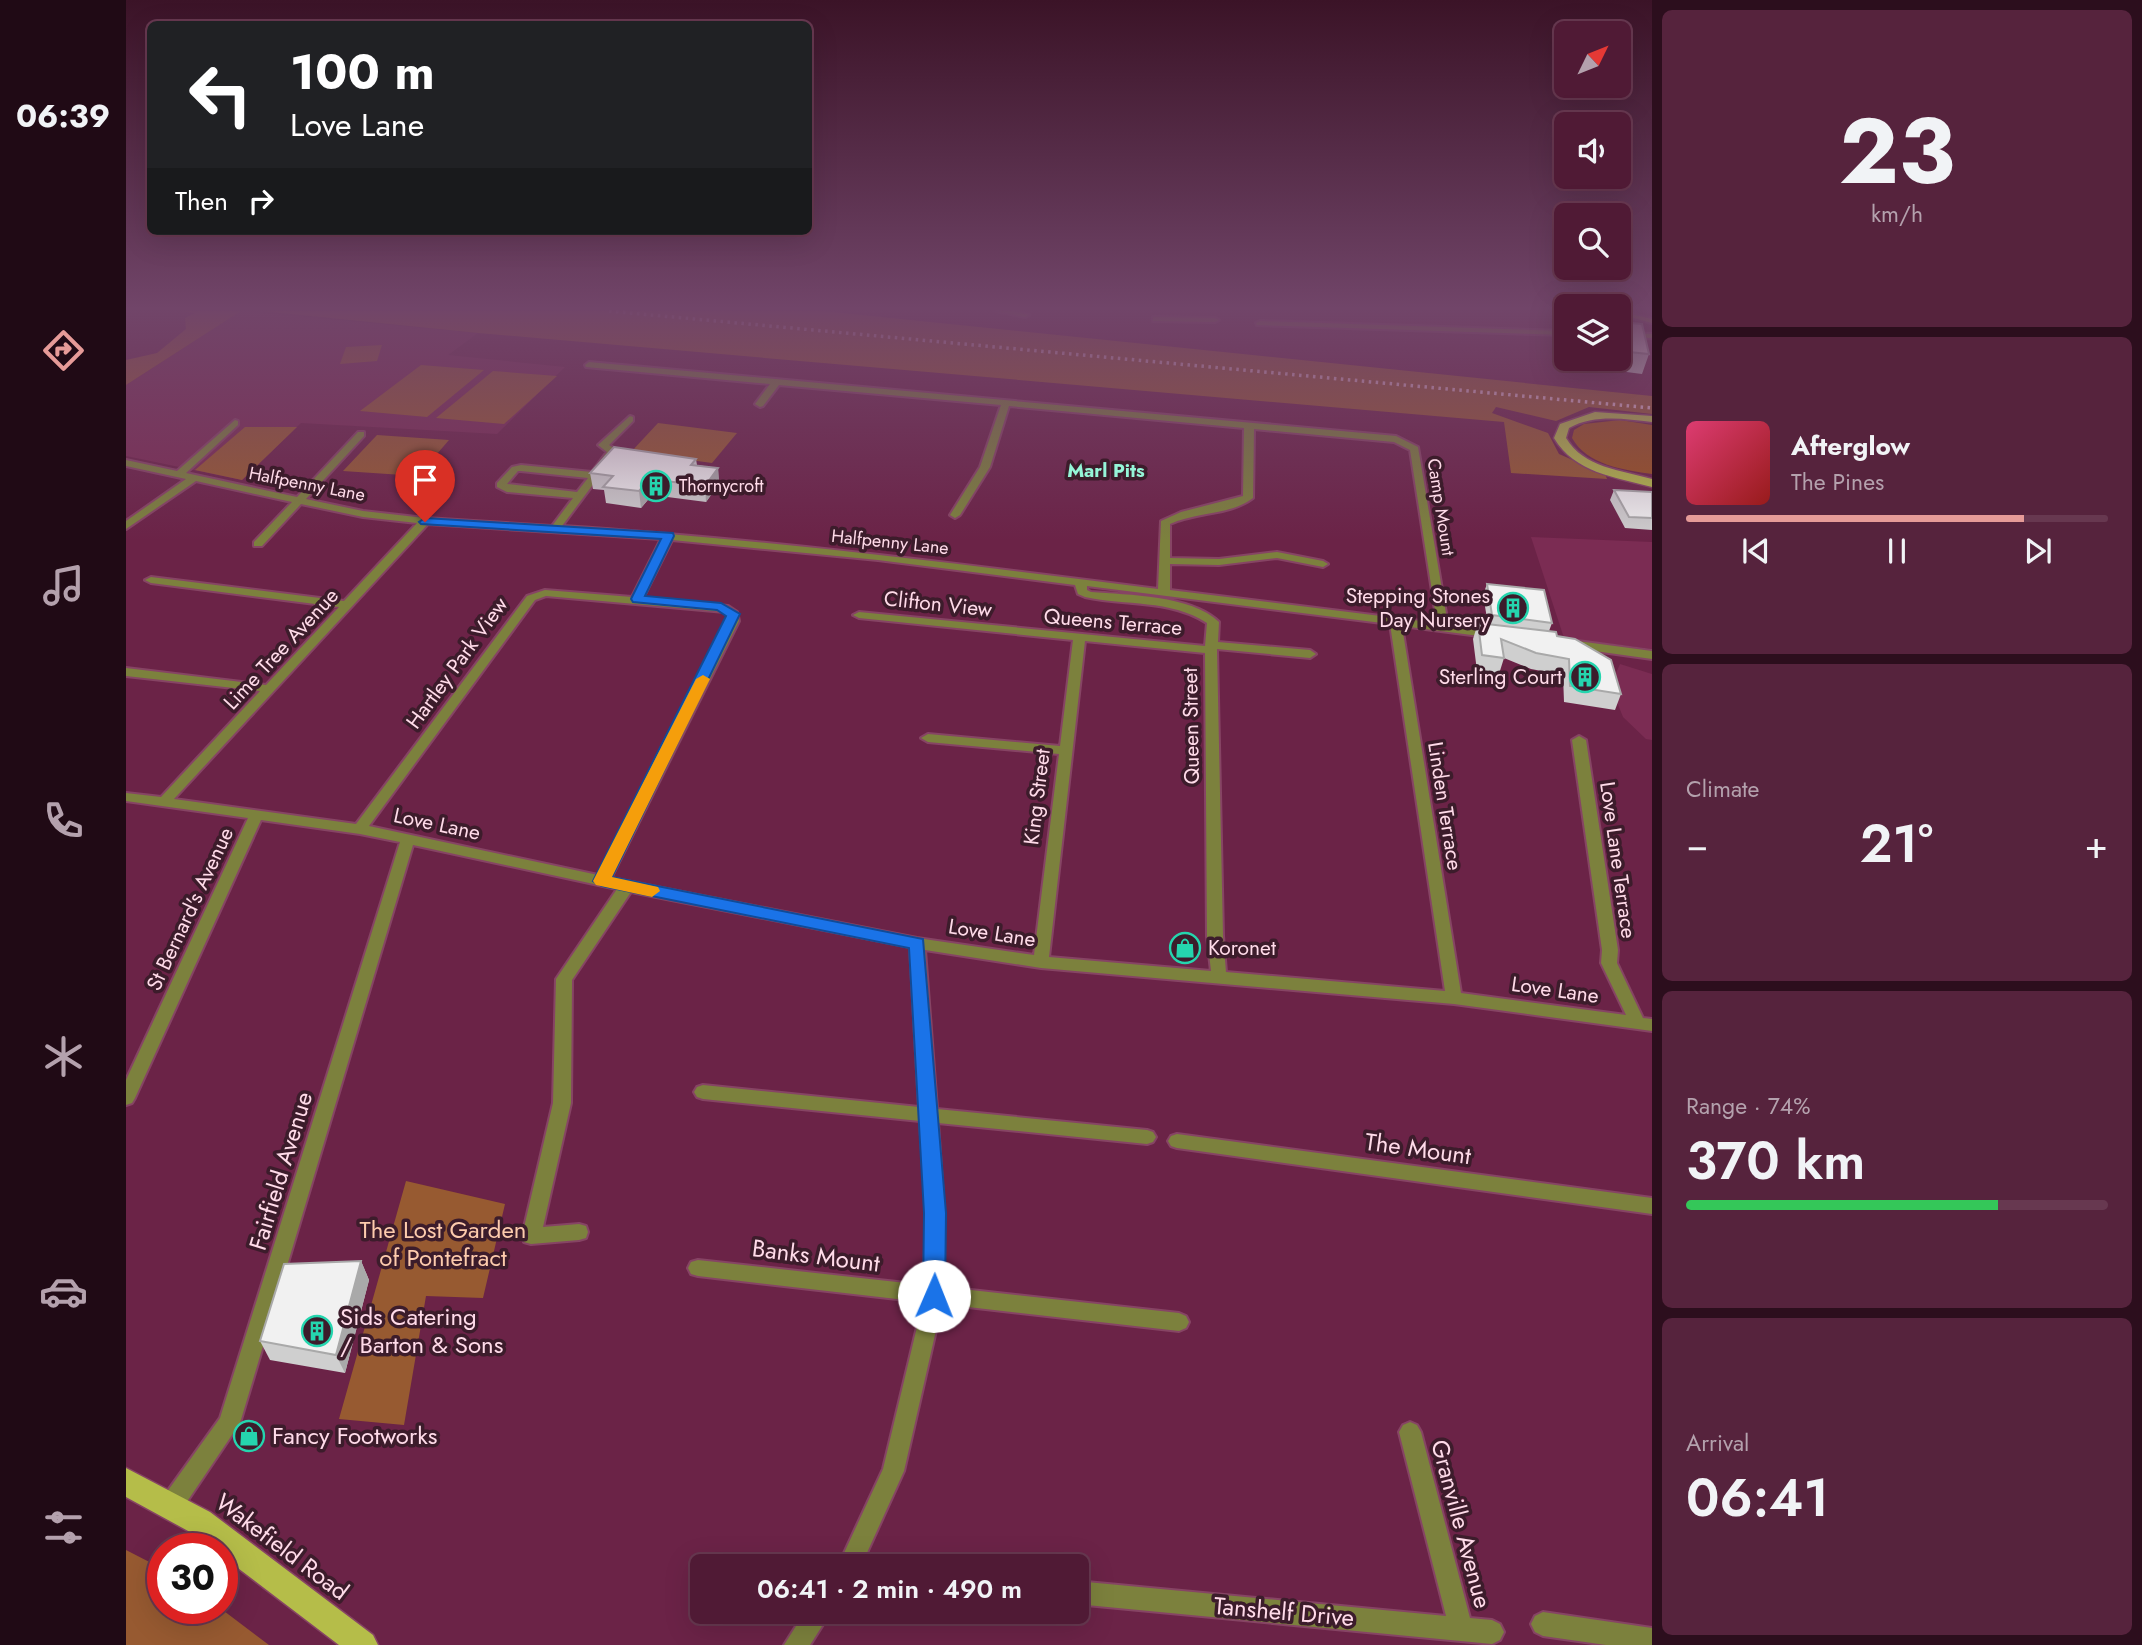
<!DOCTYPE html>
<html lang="en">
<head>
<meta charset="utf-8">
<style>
  :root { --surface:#501a35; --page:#56233d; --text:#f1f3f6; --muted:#b4a1ad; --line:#673850; --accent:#e69b98 }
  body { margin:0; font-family:Jost,sans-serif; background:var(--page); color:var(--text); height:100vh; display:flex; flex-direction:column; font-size:26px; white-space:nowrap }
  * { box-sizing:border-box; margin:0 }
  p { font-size:23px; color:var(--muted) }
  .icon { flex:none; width:38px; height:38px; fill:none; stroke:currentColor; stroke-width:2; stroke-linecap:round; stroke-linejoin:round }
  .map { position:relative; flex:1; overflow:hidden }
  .details { display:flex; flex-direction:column; gap:10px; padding:10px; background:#2c0e1d; width:490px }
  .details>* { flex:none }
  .hud { position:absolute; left:21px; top:21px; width:665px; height:214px; border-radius:10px; box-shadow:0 7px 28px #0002,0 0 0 2px var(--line); background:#202124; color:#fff; overflow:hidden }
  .needle { width:46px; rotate:47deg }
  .buttons { position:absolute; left:1428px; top:21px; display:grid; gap:14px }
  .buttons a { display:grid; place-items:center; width:77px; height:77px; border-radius:10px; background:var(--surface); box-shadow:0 7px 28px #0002,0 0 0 2px var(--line); font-size:35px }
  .speed { position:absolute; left:21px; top:1533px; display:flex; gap:14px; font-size:35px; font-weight:700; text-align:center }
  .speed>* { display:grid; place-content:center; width:91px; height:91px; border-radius:50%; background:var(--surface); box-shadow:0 7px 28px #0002,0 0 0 2px var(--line); line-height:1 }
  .speed .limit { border:10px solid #d22; background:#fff; color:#111 }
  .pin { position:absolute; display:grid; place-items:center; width:60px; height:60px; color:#fff; margin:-72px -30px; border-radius:50% 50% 50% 0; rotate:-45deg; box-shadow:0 0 7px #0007 }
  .pin .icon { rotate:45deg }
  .me { position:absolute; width:77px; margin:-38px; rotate:1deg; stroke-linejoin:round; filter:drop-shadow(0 0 5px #0008) }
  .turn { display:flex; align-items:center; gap:24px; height:147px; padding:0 28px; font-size:32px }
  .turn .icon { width:91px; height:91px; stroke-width:2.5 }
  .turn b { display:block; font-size:49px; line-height:60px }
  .then { display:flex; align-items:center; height:66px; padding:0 28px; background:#0003; gap:14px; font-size:26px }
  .big { font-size:52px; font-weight:600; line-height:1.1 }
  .details .widget { flex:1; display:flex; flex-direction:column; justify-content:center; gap:10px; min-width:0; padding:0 24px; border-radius:10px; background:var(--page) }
  .details .dial { align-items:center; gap:0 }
  .dial b { font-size:91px; line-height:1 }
  .song { display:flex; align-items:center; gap:21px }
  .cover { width:84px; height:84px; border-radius:10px; background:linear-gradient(135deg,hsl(340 70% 55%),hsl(0 70% 35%)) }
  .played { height:7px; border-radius:4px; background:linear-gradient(90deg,var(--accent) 80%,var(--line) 80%) }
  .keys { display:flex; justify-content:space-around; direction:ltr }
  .heat { display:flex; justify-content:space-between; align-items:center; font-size:38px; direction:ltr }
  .charge { height:10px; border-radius:5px; background:linear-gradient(90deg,#34c759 74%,var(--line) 0) }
  .trip { position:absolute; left:564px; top:1554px; width:399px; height:70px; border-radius:10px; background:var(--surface); box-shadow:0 7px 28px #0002,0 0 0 2px var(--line); font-weight:600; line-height:70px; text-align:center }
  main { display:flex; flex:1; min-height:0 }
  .menu { display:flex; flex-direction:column; width:126px; justify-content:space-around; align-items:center; background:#200a15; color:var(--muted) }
  .menu .icon { width:49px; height:49px }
  .menu .current { color:var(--accent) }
  .menu b { font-size:32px; color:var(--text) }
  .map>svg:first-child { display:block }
</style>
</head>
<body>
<main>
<nav class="menu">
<b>06:39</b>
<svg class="icon current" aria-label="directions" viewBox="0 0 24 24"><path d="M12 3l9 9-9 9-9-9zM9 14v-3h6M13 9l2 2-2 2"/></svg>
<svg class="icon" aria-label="music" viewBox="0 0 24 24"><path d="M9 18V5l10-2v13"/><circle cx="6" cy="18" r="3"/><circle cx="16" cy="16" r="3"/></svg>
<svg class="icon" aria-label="phone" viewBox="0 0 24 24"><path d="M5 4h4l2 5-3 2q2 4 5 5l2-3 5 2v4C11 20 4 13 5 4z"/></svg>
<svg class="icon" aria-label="climate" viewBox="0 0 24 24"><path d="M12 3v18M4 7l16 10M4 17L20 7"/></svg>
<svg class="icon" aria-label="car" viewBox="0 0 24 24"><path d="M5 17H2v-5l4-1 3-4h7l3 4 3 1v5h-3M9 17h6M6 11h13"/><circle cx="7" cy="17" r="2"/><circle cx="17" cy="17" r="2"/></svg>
<svg class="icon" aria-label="filters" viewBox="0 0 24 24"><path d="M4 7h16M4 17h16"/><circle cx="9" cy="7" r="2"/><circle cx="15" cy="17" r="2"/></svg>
</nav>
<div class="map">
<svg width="1526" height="1645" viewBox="0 0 1526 1645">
  <rect width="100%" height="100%" fill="#6b2347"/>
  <g fill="#7b2c53">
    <polygon points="115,311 352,333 322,355 439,367 371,434 175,423 116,480 0,456 0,385"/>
    <polygon points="1405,537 1526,542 1526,649 1438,638"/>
    <polygon points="1494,664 1526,674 1526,740 1520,739 1497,717 1491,702 1481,672 1490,673"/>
  </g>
  <g fill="#975a31">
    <polygon points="54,311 115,311 0,385 0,360 31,353 60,329 59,318 69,313"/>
    <polygon points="136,311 697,311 1526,396 1526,414 1463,407 1430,421 1370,407 1366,413 1422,433 1433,454 1479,474 1481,479 1385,473 1378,422 352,333"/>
    <polygon points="256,345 251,361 214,364 220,347"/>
    <polygon points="295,365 358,370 301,417 234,411"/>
    <polygon points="367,371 431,376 378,424 310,418"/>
    <polygon points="532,423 611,433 586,463 505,452"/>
    <polygon points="119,427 171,427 116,480 69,470"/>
    <polygon points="251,435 323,440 292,476 217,471"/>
    <polygon points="280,1181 379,1204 357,1298 300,1296 278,1425 213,1419"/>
    <polygon points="0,1550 37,1569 37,1608 94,1608 143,1645 0,1645"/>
  </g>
  <path fill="#9b531f" d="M1494,420L1526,425V474C1498,470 1461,465 1446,438L1448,430L1458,424Z"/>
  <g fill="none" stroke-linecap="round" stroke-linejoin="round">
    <g stroke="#864464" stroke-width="4">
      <g id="street">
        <polygon points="870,311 888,311 903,315 899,317"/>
        <polygon points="1030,317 1089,318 1093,320 1089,322 1027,321 1027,317"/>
        <polygon points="1134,321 1440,331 1440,335 1131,325 1130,323"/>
        <polygon points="1493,333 1526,334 1526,338 1493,337"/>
        <path d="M463,362L1270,436L1292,447L1322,625L1369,630L1375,634L1369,638L1276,626L1335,993L1500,1015L1475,963L1476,950L1446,740L1453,736L1460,740L1492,950L1491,963L1517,1018L1526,1019V1031L1328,1004L915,968L799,950L811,1109L1021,1130L1027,1132L1030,1137L1027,1142L1021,1144L812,1123L818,1213V1287L1053,1313L1060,1316L1063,1322L1060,1328L1053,1331L816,1304L778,1471L735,1566H712L757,1469L797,1302L572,1276L565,1274L562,1268L565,1262L572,1260L798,1285L800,1213L794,1121L577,1099L571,1097L568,1092L571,1087L577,1085L793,1107L784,947L505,892L446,980L445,1103L417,1227L453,1224L460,1226L462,1232L460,1238L453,1240L405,1244L398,1242L396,1236L427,1103L430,979L491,889L287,845L114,1423L54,1512L46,1515L38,1512L35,1504L38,1496L94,1418L274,842L234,834L135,820L9,1098L6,1103L0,1105V1080L122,818L0,801V793L35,797L134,691L0,676V668L140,685L213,607L25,583L19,580L25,577L218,601L291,523L237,517L175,504L136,546H128V542L166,502L70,481L0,529V521L60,479L0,466V460L51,471L109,420L112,421V425L60,473L171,497L232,432H238V436L180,499L237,511L299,518L426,526L447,498L381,492L371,487V483L386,467L395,465L466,472L481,452L472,445L504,416L507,417V421L483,445L492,451L436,526C636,539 835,564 1032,589L1035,521L1055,512L1117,496L1118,428L883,406L864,467L834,515L829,518L824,515L854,467L875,405L653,385L637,406L634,407L629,404L644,384L460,367L459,365ZM1128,429L1268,442L1284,450L1311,623L1044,590V564L1093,565L1151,558L1197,567L1202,564L1197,561L1151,552L1093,559L1044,558V524C1070,512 1105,515 1127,498ZM392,471H395L462,478L451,492L381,484ZM302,524L535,539L506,597L419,590L401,596L230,824L48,799ZM546,540L752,560L949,585L952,594L959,597C1000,606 1044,599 1081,623L1079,646L733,612L727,615L733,618L947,640L934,746L802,734L795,738L802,742L933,754L908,955L791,938L485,878L613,621L611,612L602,606L517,598ZM961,586L1264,624L1319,991L1100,972L1097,936L1091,649L1184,658L1190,654L1184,650L1092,642L1093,622C1065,595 1002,595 965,592L961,590ZM420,596L599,612L601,615V621L472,875L243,826L409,600ZM959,641L1079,653L1081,936L1085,971L923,957Z"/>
        <polygon points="1444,640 1526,651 1526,659 1440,647 1440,641"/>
        <polygon points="1051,1134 1526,1198 1526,1214 1051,1148 1045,1146 1042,1141 1045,1136"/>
        <polygon points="1284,1422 1291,1425 1295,1432 1344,1618 1366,1620 1374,1624 1378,1632 1374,1640 1366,1644 950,1604 950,1581 1320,1616 1273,1432 1277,1425"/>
        <polygon points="679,1612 705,1612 684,1645 658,1645"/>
        <polygon points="1417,1612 1526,1628 1526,1645 1480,1645 1417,1636 1409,1632 1405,1624 1409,1616"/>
      </g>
    </g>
    <g stroke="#864464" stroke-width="4">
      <polygon id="secondary" points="1493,311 1526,319 1526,323 1493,314"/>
    </g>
    <g stroke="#864464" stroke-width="3">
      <g id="primary">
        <path d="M1469,412L1526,416V422C1498,419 1469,414 1443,428L1440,438C1458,468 1495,470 1526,479V487C1489,477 1449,473 1428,438L1434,424Z"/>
        <polygon points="0,1468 84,1512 247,1635 252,1645 213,1645 96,1556 96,1549 86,1549 64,1532 0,1497"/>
      </g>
    </g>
    <use href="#street" fill="#7c813d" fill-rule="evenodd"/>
    <use href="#secondary" fill="#9da42b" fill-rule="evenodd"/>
    <use href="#primary" fill="#b5bd49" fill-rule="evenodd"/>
    <polyline stroke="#e8bed0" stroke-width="3.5" stroke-dasharray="2.5 4.5" stroke-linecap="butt" points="483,311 1526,408"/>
  </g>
  <g fill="#cfcfcf">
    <polygon points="1493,322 1523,354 1516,374 1485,370 1483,359 1493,359"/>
    <polygon points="570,459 571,465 592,468 593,484 580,502 526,495 515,508 480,503 478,490 467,489 464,473"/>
    <polygon points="1488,490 1526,492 1526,530 1499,528 1484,500"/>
    <polygon points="1361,584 1426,623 1423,631 1431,636 1495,694 1489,710 1438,702 1437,675 1405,669 1378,658 1373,674 1351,671 1347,639 1352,623 1362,624 1357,595"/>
    <polygon points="235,1261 243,1280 219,1373 144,1360 134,1341"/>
  </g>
  <g fill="#a9a9a9">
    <polygon points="592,468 593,484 580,502 579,486"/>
    <polygon points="524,479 526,495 515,508 513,491"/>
    <polygon points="235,1261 243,1280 219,1373 210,1355"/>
  </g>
  <g fill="#f1f1f1" stroke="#a9a9a9" stroke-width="2">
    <polygon points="1493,322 1516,324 1523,354 1493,351"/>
    <polygon points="488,447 570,459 565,465 592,468 579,486 524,479 513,491 477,487 487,476 464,473"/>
    <polygon points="1488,490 1526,492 1526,518 1503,517"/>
    <polygon points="1361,584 1418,590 1426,623 1366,615"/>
    <polygon points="1352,623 1430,632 1431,636 1449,639 1485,660 1495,694 1444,686 1443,659 1410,653 1375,639 1378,658 1356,655"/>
    <polygon points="235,1261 210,1355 134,1341 158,1264"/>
  </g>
  <linearGradient id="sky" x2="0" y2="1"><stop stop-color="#3b1327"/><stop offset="0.57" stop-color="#714569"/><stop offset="1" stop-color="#714569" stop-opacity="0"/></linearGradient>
  <rect width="1526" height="541" fill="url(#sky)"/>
  <polygon fill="#1a73e8" stroke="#114b97" stroke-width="2" points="299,518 547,533 548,536 519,596 595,603 614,614 486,877 797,939 820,1213 819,1296 816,1303 808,1306 800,1303 797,1296 798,1213 783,948 476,886 467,881 600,616 591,610 507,602 505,599 535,539 295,524 293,522"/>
  <polygon fill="#f59e0b" points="577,675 584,679 486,877 532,887 534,891 526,897 470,885 467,881 570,679"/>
  <defs>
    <g id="building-ring" transform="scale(1.575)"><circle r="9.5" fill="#3c1c2b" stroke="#25d5ae" stroke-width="1.5"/><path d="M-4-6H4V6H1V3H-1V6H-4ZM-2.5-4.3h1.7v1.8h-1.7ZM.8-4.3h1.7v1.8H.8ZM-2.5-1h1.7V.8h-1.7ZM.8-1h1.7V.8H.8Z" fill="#25d5ae"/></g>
    <g id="shop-ring" transform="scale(1.575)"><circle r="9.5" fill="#3c1c2b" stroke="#25d5ae" stroke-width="1.5"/><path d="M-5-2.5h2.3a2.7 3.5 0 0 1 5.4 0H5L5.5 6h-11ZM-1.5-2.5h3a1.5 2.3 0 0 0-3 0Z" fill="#25d5ae"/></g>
  </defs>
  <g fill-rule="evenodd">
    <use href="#building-ring" x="530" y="486"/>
    <use href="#building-ring" x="1387" y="608"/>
    <use href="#building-ring" x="1459" y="677"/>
    <use href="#shop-ring" x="1059" y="948"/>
    <use href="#building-ring" x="191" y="1331"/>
    <use href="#shop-ring" x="123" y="1436"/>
  </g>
  <g text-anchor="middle" stroke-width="7" stroke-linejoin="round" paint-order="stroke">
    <g font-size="18" fill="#ffdbe9" stroke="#3c1c2b">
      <text transform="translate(181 484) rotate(11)" y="6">Halfpenny Lane</text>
      <text transform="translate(1315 507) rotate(81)" y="6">Camp Mount</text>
      <text transform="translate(764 542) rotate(6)" y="6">Halfpenny Lane</text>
    </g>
    <g font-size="18" fill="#ffdbe9" stroke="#3c1c2b" text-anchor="start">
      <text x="553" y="492">Thornycroft</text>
    </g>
    <g font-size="19" font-weight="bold" fill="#95f5d8" stroke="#3c1c2b">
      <text x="980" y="477">Marl Pits</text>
    </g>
    <g font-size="21" fill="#ffdbe9" stroke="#3c1c2b" text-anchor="end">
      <text x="1364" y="603">Stepping Stones<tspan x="1364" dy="24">Day Nursery</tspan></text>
      <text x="1436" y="684">Sterling Court</text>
      <text x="1082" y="955" text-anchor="start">Koronet</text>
    </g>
    <g font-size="21" fill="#ffdbe9" stroke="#3c1c2b">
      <text transform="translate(812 604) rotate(6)" y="7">Clifton View</text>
      <text transform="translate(987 622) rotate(5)" y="7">Queens Terrace</text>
      <text transform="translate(155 649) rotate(-47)" y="7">Lime Tree Avenue</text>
      <text transform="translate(331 663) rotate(-54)" y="7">Hartley Park View</text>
      <text transform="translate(1065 726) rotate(-91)" y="7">Queen Street</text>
      <text transform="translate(911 797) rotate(-83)" y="7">King Street</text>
      <text transform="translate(1319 806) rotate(81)" y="7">Linden Terrace</text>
      <text transform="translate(311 824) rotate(12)" y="7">Love Lane</text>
      <text transform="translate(1492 860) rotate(82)" y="7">Love Lane Terrace</text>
      <text transform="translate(64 909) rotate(-65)" y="7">St Bernard's Avenue</text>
      <text transform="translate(866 933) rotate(9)" y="7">Love Lane</text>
      <text transform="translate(1429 990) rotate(8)" y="7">Love Lane</text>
    </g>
    <g font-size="24" fill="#ffdbe9" stroke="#3c1c2b">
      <text transform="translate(1292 1149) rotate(8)" y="8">The Mount</text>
      <text transform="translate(155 1171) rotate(-73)" y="8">Fairfield Avenue</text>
      <text transform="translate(690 1256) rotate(7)" y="8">Banks Mount</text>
      <text transform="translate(1335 1524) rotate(75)" y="8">Granville Avenue</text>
      <text transform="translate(156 1547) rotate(37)" y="8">Wakefield Road</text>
      <text transform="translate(1158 1612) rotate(5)" y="8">Tanshelf Drive</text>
    </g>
    <g font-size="24" fill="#fdcbad" stroke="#3c1c2b">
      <text x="317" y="1238">The Lost Garden<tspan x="317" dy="28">of Pontefract</tspan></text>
    </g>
    <g font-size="24" fill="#ffdbe9" stroke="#3c1c2b" text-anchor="start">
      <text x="214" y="1325">Sids Catering<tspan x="214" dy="28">/ Barton &amp; Sons</tspan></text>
      <text x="146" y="1444">Fancy Footworks</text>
    </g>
  </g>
</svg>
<div class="buttons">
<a><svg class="needle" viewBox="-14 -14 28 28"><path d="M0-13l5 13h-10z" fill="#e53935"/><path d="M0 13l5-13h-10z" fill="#b4a1ad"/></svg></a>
<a><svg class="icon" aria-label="sound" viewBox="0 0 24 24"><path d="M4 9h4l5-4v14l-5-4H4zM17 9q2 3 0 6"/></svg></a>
<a><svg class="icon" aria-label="search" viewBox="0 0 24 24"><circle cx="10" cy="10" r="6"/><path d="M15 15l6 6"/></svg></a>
<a><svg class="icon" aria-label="layers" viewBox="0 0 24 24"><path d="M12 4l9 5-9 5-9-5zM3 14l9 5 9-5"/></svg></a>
</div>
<div class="speed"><div class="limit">30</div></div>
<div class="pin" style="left:299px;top:522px;background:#d93025"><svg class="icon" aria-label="arrive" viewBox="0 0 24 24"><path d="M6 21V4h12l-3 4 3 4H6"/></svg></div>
<svg class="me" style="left:808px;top:1296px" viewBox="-20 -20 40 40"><circle r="19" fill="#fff"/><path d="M0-13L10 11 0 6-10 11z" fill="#1a73e8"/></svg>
<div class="trip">06:41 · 2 min · 490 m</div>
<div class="hud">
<div class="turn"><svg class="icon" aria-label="left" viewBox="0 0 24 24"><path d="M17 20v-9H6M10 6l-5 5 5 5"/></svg><div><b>100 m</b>Love Lane</div></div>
<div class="then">Then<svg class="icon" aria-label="right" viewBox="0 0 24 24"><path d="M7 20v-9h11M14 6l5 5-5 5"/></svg></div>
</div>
</div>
<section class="details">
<div class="widget dial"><b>23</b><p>km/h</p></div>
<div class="widget">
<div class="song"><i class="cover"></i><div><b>Afterglow</b><p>The Pines</p></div></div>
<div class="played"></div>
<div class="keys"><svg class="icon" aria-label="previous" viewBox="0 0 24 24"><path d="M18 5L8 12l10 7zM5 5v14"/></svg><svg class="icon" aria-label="pause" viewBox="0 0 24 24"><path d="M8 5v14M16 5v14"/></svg><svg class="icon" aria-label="next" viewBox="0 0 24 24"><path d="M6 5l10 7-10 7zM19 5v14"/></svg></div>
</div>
<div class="widget"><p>Climate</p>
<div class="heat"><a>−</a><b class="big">21°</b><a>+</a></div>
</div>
<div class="widget"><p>Range · 74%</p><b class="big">370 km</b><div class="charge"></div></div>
<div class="widget"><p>Arrival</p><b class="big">06:41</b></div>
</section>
</main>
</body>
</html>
